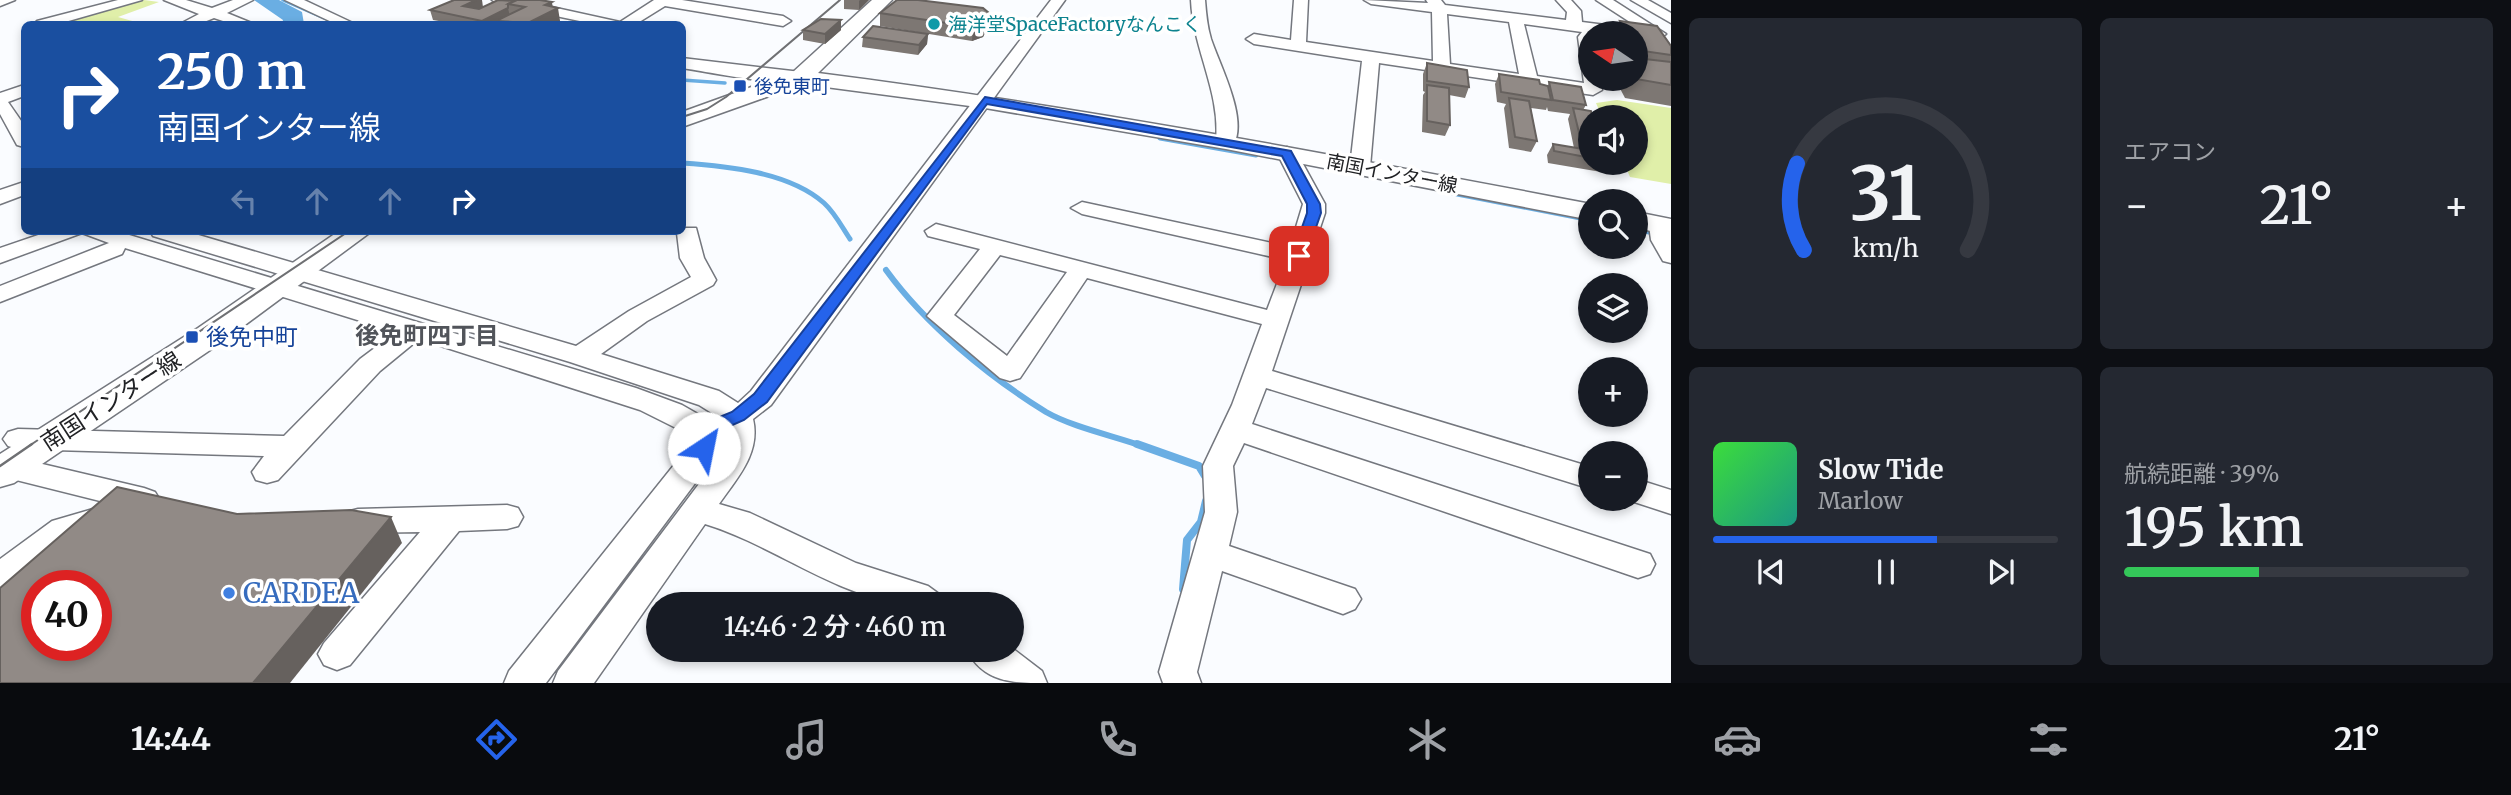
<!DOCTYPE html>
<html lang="ja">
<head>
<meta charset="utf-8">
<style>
  :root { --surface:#171b24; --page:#242831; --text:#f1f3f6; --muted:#9ea1a6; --line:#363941; --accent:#2563eb }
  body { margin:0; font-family:Merriweather,"Noto Sans JP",serif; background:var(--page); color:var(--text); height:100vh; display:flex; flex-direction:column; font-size:26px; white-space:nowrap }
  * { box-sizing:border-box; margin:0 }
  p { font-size:23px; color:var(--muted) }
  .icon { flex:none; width:38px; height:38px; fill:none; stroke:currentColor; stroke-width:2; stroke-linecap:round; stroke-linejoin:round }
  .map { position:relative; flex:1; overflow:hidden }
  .sheet { display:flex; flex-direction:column; gap:18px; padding:18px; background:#0d0f14; width:840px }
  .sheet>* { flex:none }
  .top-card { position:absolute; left:21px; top:21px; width:665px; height:214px; border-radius:10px; box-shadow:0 4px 10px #0003; background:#1a4fa0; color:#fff; overflow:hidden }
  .needle { width:46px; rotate:283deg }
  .tools { position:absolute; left:1578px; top:21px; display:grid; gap:14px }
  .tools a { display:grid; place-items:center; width:70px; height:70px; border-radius:50%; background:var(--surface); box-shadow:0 4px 10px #0003; font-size:35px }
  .speed { position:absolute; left:21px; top:570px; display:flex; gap:14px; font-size:35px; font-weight:700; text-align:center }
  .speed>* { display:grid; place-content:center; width:91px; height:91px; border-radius:50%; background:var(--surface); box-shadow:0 4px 10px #0003; line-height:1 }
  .speed .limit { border:10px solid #d22; background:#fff; color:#111 }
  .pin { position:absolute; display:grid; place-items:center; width:60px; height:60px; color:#fff; margin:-30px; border-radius:14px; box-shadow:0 4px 10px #0006 }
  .me { position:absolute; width:77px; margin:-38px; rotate:34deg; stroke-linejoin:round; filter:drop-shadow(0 0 5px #0008) }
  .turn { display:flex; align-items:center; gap:24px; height:147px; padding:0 21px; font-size:32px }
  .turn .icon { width:91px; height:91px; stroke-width:2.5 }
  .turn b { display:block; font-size:49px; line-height:60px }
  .lanes { display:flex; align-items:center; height:66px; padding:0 21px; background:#0003; justify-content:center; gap:35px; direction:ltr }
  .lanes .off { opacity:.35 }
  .big { font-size:52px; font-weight:600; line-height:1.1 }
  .sheet .tile { flex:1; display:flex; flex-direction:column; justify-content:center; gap:10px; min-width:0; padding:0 24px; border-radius:10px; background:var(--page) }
  .sheet .dial { align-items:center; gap:0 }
  .dial svg { height:182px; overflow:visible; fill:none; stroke:var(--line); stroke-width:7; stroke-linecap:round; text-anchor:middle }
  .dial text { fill:var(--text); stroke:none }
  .song { display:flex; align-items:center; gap:21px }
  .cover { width:84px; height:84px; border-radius:10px; background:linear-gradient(135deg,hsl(120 70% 55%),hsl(170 70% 35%)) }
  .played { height:7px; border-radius:4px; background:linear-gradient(90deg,var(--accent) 65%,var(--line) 65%) }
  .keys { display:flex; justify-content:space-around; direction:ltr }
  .heat { display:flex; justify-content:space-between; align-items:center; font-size:38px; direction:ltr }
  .charge { height:10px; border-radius:5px; background:linear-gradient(90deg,#34c759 39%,var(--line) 0) }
  .sheet .tiles { flex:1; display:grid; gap:18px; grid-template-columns:repeat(2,1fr) }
  .trip { position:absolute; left:646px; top:592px; width:378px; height:70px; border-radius:35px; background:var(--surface); box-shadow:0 4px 10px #0003; font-weight:600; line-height:70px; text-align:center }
  .tab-bar { display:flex; height:112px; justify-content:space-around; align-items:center; background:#090b0e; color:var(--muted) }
  .tab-bar .icon { width:49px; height:49px }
  .tab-bar .active { color:var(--accent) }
  .tab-bar b { font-size:32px; color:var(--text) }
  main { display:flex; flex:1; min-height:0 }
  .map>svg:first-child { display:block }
</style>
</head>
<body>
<main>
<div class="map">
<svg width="1671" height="683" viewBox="0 0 1671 683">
  <rect width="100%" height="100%" fill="#fafcff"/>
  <g fill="#e0efa9">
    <polygon points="144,0 159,2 118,17 143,24 80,24 69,20"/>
    <polygon points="1617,100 1671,108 1671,184 1630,177 1624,163 1636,163 1636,117 1602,117 1596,103"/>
  </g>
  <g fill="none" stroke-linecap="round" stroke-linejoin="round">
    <g stroke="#6aaee3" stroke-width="3.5">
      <polyline points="283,0 338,24"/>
      <polyline points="682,80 725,83"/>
    </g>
    <g stroke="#6aaee3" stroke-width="5">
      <polyline points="1160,138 1256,155"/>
      <path d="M682,163C727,166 789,172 824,203C835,213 842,227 850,239"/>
      <polyline points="1452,193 1591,220"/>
      <polyline points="1636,229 1671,237"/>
    </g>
    <path stroke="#6aaee3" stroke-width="6" d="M886,270C926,325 988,376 1046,412C1072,427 1114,436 1142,446"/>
    <g stroke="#6aaee3" stroke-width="8">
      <polyline points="1137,444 1199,466 1205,476"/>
      <polyline points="1183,589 1187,540 1201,522 1206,501"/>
    </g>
    <polygon fill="#6aaee3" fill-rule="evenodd" points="254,0 279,0 302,12 304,24 282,24 283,20"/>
    <g stroke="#74777e" stroke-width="3">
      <g id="minor">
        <polygon points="0,0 15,0 0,6"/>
        <polygon points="118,0 142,0 58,24 34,24 37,21"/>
        <polygon points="164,0 186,0 212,8 233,0 253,0 227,13 254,24 232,24 214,18 199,24 180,24 199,14"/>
        <polygon points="285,0 304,0 355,24 336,24"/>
        <polygon points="492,0 520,0 620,22 654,0 682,0 783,16 791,21 783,26 665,6 636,24 594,24 499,4"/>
        <path d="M1051,0H1065L771,405L753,419C761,453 737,478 719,504L750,513L856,563L928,586L939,594L944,604C928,604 910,606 895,603C827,590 770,544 705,524L594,683H553L558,671L720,456L726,431L718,430L719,448L708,466L546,683H504L509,671L686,450L688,434L640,410L419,339L380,371L278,480L267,483L256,480L252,472L264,456L18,449L8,446L3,439L8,432L18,429L284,436L360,359L396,332L125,248L122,254L0,302V286L109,243L82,233L0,263V248L50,231H116L636,388L682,405L710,421L715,415L699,405L570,362L153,236L150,231H185L576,346L629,311L691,277L680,258L677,233L682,231V228H696L704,258L716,280L713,285L647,321L601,354L719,391L738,403L751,391Z"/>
        <path d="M1191,0H1205C1206,13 1207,26 1211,39C1220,66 1249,120 1233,146L1226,148L1216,142C1221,92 1193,50 1191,0Z"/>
        <path d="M1294,0H1308L1306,42L1433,61L1432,12L1371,4L1364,0L1428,3L1426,0H1441L1445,5L1566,20L1567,12L1556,0H1571L1581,11L1582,22L1629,28L1637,33H1591V79H1600L1602,90L1593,95L1379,63L1370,167L1360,173L1350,167L1362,61L1254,44L1246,39L1254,34L1291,40ZM1447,14L1509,22L1519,74L1450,64ZM1524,24L1582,32L1578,37L1584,83L1537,76Z"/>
        <polygon points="1596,0 1613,0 1666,34 1658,39 1653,37"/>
        <polygon points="1631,0 1648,0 1671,13 1671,23"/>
        <path d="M682,58L801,72L810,77C796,91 705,71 682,68Z"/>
        <polygon points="24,85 24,96 8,102 24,125 24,147 17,145 0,114 0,93"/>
        <path d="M1287,147L1297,153L1325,204V213L1272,371L1591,467V489L1266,388L1252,424L1650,554L1655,564L1650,574L1638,578L1244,443L1233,466L1237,512L1229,546L1355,589L1361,599L1355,609L1343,614L1222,571L1197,672L1201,683H1163L1159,672L1205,512L1203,466L1232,405L1262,324L1087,278L1020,378L1010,381L1000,378L927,316L980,249L928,236L925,231L936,224L1267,310L1286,260L1082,214L1071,208L1082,202L1290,247L1303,204L1277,153ZM1000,255L1067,272L1007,356L954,315Z"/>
        <polygon points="24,182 24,195 0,204 0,190"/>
        <polygon points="1660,218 1671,225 1671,263 1663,261 1651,240 1649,225"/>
        <polygon points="0,454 144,488 155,492 160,500 155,508 144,512 0,476"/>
        <polygon points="1636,479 1671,490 1671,514 1625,499 1636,499"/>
        <polygon points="507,505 518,508 523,517 518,526 507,529 459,531 350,665 337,670 324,665 318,654 324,643 420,532 358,533 346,530 342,521 346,512 358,509"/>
        <polygon points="93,509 121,514 125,523 121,532 76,539 12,589 0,593 0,559 52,521"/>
        <path d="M1012,648L1042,671L1047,683C1012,683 984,683 966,649Z"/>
      </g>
    </g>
    <g stroke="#74777e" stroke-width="3">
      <g id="major">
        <path d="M872,0H892L818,73C1077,106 1334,155 1591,204V220L1226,149L985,108L803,84L682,127V112L793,72Z"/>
        <polygon points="1636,212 1671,219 1671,235 1636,228"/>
        <polygon points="339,231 372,231 222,342 14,483 0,487 0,454 198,328"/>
      </g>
    </g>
    <use href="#minor" fill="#fff" fill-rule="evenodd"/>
    <use href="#major" fill="#fff" fill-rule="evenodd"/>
    <g stroke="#6f7073" stroke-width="2">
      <polyline points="682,117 707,109 726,97 840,0"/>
      <polyline points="29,446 349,231"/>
    </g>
    <polyline stroke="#6f7073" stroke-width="2.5" points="0,466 32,444"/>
  </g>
  <g fill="#7d7773">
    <polygon points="498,0 553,7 560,21 554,24 456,24 433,20 430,10 483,7"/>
    <polygon points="844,0 869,0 859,10 844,9"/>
    <polygon points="880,13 989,13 988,27 983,37 972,41 880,26"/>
    <polygon points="841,20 841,30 825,44 803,40 803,30"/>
    <polygon points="1620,21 1671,46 1671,106 1625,98 1615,79 1636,79 1636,33 1614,33"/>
    <polygon points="928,34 927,44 918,55 862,47 863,37"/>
    <polygon points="1427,63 1469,87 1465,98 1449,95 1450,125 1445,136 1422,132 1423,95 1425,92 1423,91 1423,74"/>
    <polygon points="1499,74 1548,86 1549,82 1586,105 1583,110 1591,117 1591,163 1613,163 1607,173 1548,163 1547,155 1553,144 1574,148 1568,119 1570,114 1548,111 1547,107 1546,110 1531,108 1537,141 1531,152 1509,148 1504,108 1506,104 1497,102 1495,84"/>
  </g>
  <g fill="#66615e">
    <polygon points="476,0 482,0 483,7 465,15 463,6"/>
    <polygon points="860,0 869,0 859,10 859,1"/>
    <polygon points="552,2 553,10 558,8 560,21 554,24 528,24 528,23 545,5"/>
    <polygon points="508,8 510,17 496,21 496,24 483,24 482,21"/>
    <polygon points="989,13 988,27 983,37 972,41 973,27"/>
    <polygon points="841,20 841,30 825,44 825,34"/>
    <polygon points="928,34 927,44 918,55 919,45"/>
    <polygon points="391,517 402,543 290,683 253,683"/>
  </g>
  <g fill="#918a86" stroke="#66615e" stroke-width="2" fill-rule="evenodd">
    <polygon points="454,0 476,0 463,6 479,9 498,0 515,1 508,4 508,8 482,21 430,10"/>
    <polygon points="517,0 540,0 552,2 545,5 558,8 528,23 496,21 525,7 508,4"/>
    <polygon points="897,0 918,0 983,8 989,13 984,23 973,27 880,13"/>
    <polygon points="821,19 841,20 825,34 803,30"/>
    <polygon points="496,20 498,20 496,21 496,24 486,24"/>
    <polygon points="1620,21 1657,26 1671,46 1671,55 1636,50 1636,33 1627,33"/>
    <polygon points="873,26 928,34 919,45 863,37"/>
    <polygon points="1636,58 1671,62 1671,85 1636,79"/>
    <polygon points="1427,63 1467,70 1469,87 1427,81"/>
    <polygon points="1499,74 1539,80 1540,84 1548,86 1551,100 1501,92"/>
    <polygon points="1549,82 1581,87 1586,105 1553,100"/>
    <polygon points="1427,85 1449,88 1450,125 1427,121"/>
    <polygon points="1509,98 1529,101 1537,141 1515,137"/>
    <polygon points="1573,108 1591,111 1592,117 1591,117 1591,158 1554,151 1553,144 1583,149"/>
    <path d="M117,487L237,514L351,510L391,517L253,683H0V588ZM37,586H96V646H37Z"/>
  </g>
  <polygon fill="#2563eb" stroke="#184099" stroke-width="2" points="985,97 1291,151 1320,204 1321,213 1306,256 1299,260 1292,256 1307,213 1307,204 1282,156 987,104 767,402 744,420 712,434 710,452 697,452 694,430 697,426 732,412 754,394"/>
  <circle fill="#0f9aa8" stroke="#fff" stroke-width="2.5" cx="934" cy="24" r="7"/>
  <g fill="#1a4fb4" stroke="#fff" stroke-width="2.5">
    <rect x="733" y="79" width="14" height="14" rx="3.5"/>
    <rect x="185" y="330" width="14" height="14" rx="3.5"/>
  </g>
  <circle fill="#3f7fe0" stroke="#fff" stroke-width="2.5" cx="229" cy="593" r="7"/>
  <g text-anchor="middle" stroke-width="7" stroke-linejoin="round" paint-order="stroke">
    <g font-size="19" fill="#0d838f" stroke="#fff" text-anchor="start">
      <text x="948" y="31">海洋堂SpaceFactoryなんこく</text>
    </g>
    <g font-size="19" fill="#164399" stroke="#fff" text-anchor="start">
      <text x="754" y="93">後免東町</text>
    </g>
    <g font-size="19" fill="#212225" stroke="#fff">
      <text transform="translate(1392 173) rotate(11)" y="7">南国インター線</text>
    </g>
    <g font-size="23" fill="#164399" stroke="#fff" text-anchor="start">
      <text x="206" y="345">後免中町</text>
    </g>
    <g font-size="23" fill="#212225" stroke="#fff">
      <text transform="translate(111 401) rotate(-33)" y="8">南国インター線</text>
    </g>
    <g font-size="24" font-weight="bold" fill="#51545a" stroke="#fff">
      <text x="427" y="344">後免町四丁目</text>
    </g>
    <g font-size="28" fill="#366cbe" stroke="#fff" text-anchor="start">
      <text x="243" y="603">CARDEA</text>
    </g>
  </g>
</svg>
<div class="tools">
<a><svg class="needle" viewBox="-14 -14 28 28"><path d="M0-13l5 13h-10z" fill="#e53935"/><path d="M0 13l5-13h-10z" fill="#9ea1a6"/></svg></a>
<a><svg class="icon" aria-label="sound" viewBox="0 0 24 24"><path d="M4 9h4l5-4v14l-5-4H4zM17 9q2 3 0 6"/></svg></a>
<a><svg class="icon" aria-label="search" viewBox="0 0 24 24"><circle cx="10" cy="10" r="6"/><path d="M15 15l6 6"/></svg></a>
<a><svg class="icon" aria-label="layers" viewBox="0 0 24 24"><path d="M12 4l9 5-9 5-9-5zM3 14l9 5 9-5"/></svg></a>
<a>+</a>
<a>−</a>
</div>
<div class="speed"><div class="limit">40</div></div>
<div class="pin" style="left:1299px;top:256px;background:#d93025"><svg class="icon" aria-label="arrive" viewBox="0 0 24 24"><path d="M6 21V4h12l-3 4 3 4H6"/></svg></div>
<svg class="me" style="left:704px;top:448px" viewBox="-20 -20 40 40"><circle r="19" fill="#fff"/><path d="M0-13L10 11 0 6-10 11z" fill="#2563eb"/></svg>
<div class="trip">14:46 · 2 分 · 460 m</div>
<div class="top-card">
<div class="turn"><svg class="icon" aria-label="right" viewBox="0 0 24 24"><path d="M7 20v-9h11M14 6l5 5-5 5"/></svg><div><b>250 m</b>南国インター線</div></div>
<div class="lanes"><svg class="icon off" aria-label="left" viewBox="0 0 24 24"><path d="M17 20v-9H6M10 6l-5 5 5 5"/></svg><svg class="icon off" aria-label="ahead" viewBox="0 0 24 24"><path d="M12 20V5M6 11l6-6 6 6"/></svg><svg class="icon off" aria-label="ahead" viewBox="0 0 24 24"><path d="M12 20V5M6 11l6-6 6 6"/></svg><svg class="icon" aria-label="right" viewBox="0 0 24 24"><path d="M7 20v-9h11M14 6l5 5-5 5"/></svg></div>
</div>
</div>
<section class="sheet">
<div class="tiles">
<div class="tile dial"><svg viewBox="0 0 100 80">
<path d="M14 69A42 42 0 1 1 86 69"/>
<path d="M14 69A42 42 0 0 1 11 31" stroke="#2563eb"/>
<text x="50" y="56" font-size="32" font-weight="700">31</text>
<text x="50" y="72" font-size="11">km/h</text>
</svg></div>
<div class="tile"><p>エアコン</p>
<div class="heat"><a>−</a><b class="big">21°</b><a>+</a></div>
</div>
<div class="tile">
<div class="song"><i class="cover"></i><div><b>Slow Tide</b><p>Marlow</p></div></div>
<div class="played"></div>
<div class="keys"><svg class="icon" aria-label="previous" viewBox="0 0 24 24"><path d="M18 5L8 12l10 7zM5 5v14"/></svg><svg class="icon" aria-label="pause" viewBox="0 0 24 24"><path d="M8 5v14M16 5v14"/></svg><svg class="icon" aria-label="next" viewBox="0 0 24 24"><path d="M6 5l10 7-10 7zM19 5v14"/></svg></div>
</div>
<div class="tile"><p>航続距離 · 39%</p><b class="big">195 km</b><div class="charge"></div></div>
</div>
</section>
</main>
<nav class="tab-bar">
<b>14:44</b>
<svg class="icon active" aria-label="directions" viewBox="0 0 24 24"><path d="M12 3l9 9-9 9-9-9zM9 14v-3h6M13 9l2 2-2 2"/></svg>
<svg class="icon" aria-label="music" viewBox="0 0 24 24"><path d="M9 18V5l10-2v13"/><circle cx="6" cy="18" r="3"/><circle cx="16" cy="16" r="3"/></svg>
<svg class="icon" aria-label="phone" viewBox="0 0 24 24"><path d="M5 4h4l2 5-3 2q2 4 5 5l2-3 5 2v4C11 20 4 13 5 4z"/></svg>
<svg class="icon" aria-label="climate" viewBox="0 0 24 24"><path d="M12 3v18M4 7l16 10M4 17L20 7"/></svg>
<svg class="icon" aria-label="car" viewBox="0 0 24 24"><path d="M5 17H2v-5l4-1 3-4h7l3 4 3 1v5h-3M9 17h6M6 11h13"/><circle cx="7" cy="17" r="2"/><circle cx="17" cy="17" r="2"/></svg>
<svg class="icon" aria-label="filters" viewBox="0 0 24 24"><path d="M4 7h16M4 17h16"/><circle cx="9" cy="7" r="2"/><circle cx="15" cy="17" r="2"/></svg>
<b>21°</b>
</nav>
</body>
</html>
